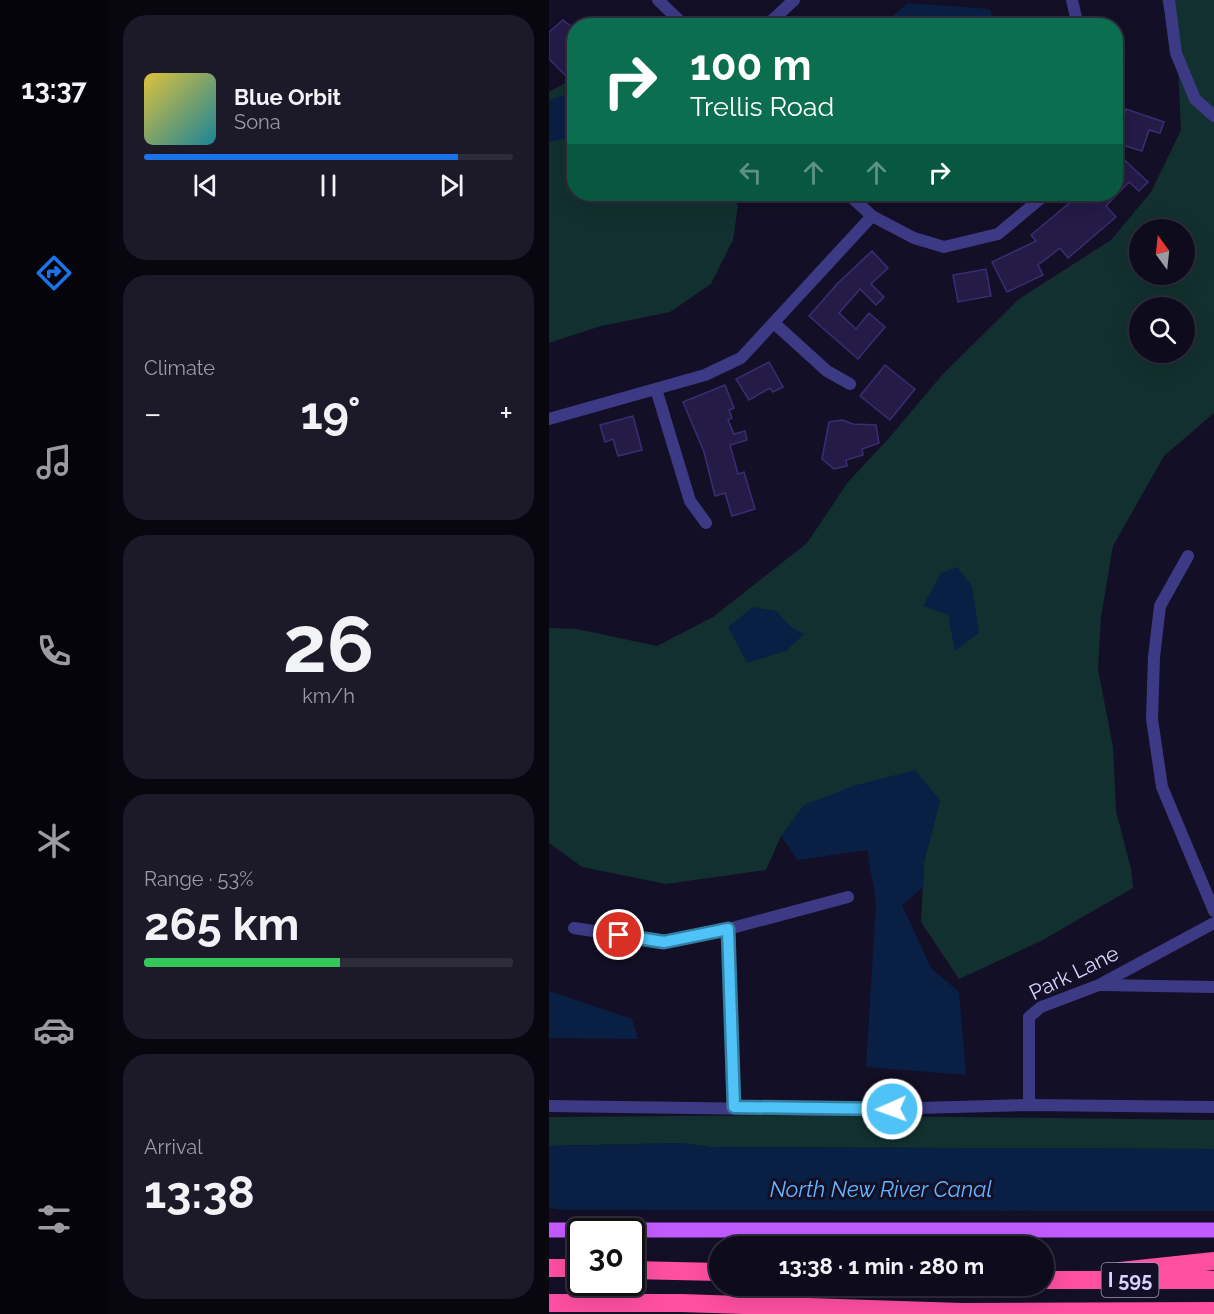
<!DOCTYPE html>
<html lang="en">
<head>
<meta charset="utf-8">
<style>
  :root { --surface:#0e0b1c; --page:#1c1929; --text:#f1f3f6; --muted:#9b9ba3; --line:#2e2b3b; --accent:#1a73e8 }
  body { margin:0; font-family:Raleway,sans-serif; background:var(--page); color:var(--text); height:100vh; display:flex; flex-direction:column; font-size:22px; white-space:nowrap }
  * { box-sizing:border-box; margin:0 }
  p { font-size:20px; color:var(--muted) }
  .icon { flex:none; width:33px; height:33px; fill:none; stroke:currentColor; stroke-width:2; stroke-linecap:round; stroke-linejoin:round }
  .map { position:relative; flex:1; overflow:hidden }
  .sheet { display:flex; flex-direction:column; gap:15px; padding:15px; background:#08060f; width:441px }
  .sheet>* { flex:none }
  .hud { position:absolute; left:18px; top:18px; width:556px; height:183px; border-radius:24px; box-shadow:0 6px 24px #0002,0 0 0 2px var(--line); background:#0b6e4f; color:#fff; overflow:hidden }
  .needle { width:39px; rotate:345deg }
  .fabs { position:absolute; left:580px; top:219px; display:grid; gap:12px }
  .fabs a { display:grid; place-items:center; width:66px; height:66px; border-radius:50%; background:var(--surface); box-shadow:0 6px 24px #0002,0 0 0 2px var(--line); font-size:30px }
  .speed { position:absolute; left:18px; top:1218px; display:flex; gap:12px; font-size:30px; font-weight:700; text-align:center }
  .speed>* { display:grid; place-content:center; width:78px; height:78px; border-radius:50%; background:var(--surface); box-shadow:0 6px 24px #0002,0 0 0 2px var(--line); line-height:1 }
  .speed .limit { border:3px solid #111; border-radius:9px; background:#fff; color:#111 }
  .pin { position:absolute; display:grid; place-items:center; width:51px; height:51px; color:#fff; margin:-26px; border:3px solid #fff; border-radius:50%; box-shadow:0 2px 6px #0007 }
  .me { position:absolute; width:66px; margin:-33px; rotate:268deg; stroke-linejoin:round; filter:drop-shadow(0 0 4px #0008) }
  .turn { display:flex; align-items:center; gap:21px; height:126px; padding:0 24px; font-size:27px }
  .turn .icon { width:78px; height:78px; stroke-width:2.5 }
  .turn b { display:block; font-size:42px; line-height:51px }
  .lanes { display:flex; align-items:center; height:57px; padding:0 24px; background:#0003; justify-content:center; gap:30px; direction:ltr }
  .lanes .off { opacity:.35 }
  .big { font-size:45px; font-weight:700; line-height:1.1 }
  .sheet .card { flex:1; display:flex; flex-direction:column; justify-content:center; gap:9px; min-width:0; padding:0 21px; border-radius:24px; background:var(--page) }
  .sheet .dial { align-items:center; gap:0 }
  .dial b { font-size:78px; line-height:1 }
  .song { display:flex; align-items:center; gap:18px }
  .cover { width:72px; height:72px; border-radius:9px; background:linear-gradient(135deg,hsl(50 70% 55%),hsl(190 70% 35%)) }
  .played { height:6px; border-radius:3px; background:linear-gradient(90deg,var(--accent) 85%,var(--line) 85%) }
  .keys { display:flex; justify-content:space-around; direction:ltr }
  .heat { display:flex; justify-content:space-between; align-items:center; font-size:33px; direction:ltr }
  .charge { height:9px; border-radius:4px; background:linear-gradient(90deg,#34c759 53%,var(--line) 0) }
  .trip { position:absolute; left:160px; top:1236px; width:345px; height:60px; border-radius:30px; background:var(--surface); box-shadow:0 6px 24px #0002,0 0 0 2px var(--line); font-weight:700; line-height:60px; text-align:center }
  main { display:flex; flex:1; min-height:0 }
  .tabs { display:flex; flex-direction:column; width:108px; justify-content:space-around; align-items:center; background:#06040b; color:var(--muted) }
  .tabs .icon { width:42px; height:42px }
  .tabs .on { color:var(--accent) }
  .tabs b { font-size:27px; color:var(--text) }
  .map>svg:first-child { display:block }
</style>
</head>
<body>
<main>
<nav class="tabs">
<b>13:37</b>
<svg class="icon on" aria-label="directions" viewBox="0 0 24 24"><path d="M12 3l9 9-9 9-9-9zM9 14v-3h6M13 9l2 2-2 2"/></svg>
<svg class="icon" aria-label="music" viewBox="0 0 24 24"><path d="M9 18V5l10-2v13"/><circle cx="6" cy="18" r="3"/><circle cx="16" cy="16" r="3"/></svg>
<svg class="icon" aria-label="phone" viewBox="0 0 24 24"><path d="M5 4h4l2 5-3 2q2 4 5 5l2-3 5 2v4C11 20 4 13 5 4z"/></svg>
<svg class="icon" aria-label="climate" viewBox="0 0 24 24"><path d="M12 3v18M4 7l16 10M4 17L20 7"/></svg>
<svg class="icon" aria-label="car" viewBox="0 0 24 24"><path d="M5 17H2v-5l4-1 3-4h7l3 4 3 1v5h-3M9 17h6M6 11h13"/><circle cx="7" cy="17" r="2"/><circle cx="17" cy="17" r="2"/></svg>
<svg class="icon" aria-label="filters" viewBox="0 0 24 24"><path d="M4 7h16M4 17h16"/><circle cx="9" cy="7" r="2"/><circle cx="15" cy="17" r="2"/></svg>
</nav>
<section class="sheet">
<div class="card">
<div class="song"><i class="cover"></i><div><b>Blue Orbit</b><p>Sona</p></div></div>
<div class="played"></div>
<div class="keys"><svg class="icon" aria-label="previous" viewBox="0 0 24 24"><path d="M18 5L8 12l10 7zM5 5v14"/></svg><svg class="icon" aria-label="pause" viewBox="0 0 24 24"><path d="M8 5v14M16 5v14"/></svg><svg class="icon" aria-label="next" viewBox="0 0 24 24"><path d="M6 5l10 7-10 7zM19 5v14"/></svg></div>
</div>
<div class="card"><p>Climate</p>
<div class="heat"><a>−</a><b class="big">19°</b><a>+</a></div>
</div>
<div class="card dial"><b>26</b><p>km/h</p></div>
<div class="card"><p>Range · 53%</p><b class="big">265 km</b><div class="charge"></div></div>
<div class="card"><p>Arrival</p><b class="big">13:38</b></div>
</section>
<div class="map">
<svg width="665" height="1314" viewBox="0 0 665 1314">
  <rect width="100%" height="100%" fill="#130f26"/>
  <g fill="#12302f" fill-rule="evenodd">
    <path d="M613,0H665V413L615,456L564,546L552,617L549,669L564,747L567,811L582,869L584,888L492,941L410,979L372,922L375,862L391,800L232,836L217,870L117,884L33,867L0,843V628L28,629L108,646L164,617L258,543L299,482L341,437L393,375L470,299L562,240L602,192L632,130L629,67ZM591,230H636V274H591ZM591,308H636V352H591Z"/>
    <polygon points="25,78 26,194 184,194 189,206 184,240 162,284 121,312 52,326 0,343 0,92"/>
    <polygon points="252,1115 665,1120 665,1149 161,1147 134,1143 0,1146 0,1117"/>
  </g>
  <g fill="#0a1f44">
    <polygon points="359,3 441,9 446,25 333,25"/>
    <polygon points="25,92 25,137 0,142 0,100"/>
    <polygon points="408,567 423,586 430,633 406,651 399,615 374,606 392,573"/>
    <polygon points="204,607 227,611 242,627 255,634 237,651 198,663 179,627"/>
    <polygon points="366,770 391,800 375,862 374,887 353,905 382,968 410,992 417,1075 317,1067 327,902 318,850 249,860 232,836 255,805 304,786"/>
    <polygon points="0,991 83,1019 89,1039 0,1038"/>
    <polygon points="134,1143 161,1147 665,1149 665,1211 18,1210 0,1208 0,1146"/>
  </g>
  <g fill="#241b47" stroke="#3b2d73" stroke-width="1.5">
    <polygon points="14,20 26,29 25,68 17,76 0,59 0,32"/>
    <polygon points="577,109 615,122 611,133 600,130 593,151 567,143"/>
    <polygon points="567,152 599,182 590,191 580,182 557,206 567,217 519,258 511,248 489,265 494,275 458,292 443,262 487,241 482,235 531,194 567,194"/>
    <polygon points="323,251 339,268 322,284 335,297 327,305 311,289 290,313 307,329 320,313 336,327 309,359 260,316 289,283"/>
    <polygon points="437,269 442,296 409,302 404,275"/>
    <polygon points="220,362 234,387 224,392 221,388 200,400 187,379"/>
    <polygon points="336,365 366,389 341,420 311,396"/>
    <polygon points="176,385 185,408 180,410 183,418 179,420 185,434 196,431 198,440 181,445 189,474 195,472 206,509 183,516 176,493 166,496 155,452 134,402"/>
    <polygon points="84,416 93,450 69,456 64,439 56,442 51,425"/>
    <polygon points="293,420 304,424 327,425 330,443 313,449 314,455 297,460 298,466 285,469 273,459 280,422"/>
  </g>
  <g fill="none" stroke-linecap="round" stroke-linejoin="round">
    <g stroke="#3d3a85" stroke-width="12">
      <polyline points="109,0 136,26"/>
      <polyline points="523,0 529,26"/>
      <polyline points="620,0 627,53 646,99 665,116"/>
      <polyline points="217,26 245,0"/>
      <polyline points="299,194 323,216 365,238 395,247 449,234 497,194"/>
      <polyline points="225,323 278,371 301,384"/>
      <polyline points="107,389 141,501 157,523"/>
      <polyline points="0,419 156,375 192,358 323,216"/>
      <polyline points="639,556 611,606 605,657 603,719 613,787 665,911"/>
      <polyline points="25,928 115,942 179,929 299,897"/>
      <polyline points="179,929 185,1107"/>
      <polyline points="552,985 665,987"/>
      <polyline points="480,1105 480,1017 492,1007 550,985 665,923"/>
      <polyline points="0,1106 298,1110 480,1105 665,1107"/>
    </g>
    <polyline stroke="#c25bff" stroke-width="15" points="0,1230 665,1230"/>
    <g stroke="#ff4fa3" stroke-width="18">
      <polyline points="0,1268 32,1268"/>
      <polyline points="82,1270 171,1272"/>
      <polyline points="571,1271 665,1261"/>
      <polyline points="495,1280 665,1280"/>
      <polyline points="0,1303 132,1303 413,1312 665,1311"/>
    </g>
  </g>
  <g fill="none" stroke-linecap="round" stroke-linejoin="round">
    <g stroke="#337fa1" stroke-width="15">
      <polyline id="route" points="70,935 115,942 179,929 185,1107 343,1109"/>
    </g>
    <use href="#route" stroke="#4fc3f7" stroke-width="10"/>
  </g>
  <g text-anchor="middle" stroke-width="6" stroke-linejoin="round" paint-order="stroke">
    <rect fill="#130f26" stroke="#9e99be" stroke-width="1.5" x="552.5" y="1263" width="57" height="34" rx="4.5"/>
    <g font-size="20" font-weight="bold" fill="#d9d4ff">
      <text x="581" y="1287">I 595</text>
    </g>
    <g font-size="21" fill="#d9d4ff" stroke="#130f26">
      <text transform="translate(525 973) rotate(-26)" y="7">Park Lane</text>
    </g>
    <g font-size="22" font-style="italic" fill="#62b6ff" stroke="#130f26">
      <text x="332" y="1197">North New River Canal</text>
    </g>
  </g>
</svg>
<div class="fabs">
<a><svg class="needle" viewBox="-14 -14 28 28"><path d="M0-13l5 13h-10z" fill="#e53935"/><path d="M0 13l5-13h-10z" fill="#9b9ba3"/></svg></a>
<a><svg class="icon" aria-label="search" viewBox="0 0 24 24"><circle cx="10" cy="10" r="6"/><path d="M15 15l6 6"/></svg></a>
</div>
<div class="speed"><div class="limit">30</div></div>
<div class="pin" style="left:70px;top:935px;background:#d93025"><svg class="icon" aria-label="arrive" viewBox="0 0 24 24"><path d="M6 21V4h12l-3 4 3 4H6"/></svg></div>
<svg class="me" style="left:343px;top:1109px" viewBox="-20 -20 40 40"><circle r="17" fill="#4fc3f7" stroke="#fff" stroke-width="3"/><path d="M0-11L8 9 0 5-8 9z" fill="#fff"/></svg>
<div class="trip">13:38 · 1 min · 280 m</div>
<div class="hud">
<div class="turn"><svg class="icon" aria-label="right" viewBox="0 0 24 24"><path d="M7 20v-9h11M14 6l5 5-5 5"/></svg><div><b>100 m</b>Trellis Road</div></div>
<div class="lanes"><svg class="icon off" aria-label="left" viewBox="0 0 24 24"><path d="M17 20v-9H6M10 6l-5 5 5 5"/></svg><svg class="icon off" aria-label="ahead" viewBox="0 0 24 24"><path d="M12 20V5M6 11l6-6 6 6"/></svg><svg class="icon off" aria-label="ahead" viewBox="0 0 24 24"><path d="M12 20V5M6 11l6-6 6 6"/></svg><svg class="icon" aria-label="right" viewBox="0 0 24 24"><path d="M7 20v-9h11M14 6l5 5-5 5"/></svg></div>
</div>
</div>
</main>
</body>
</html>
